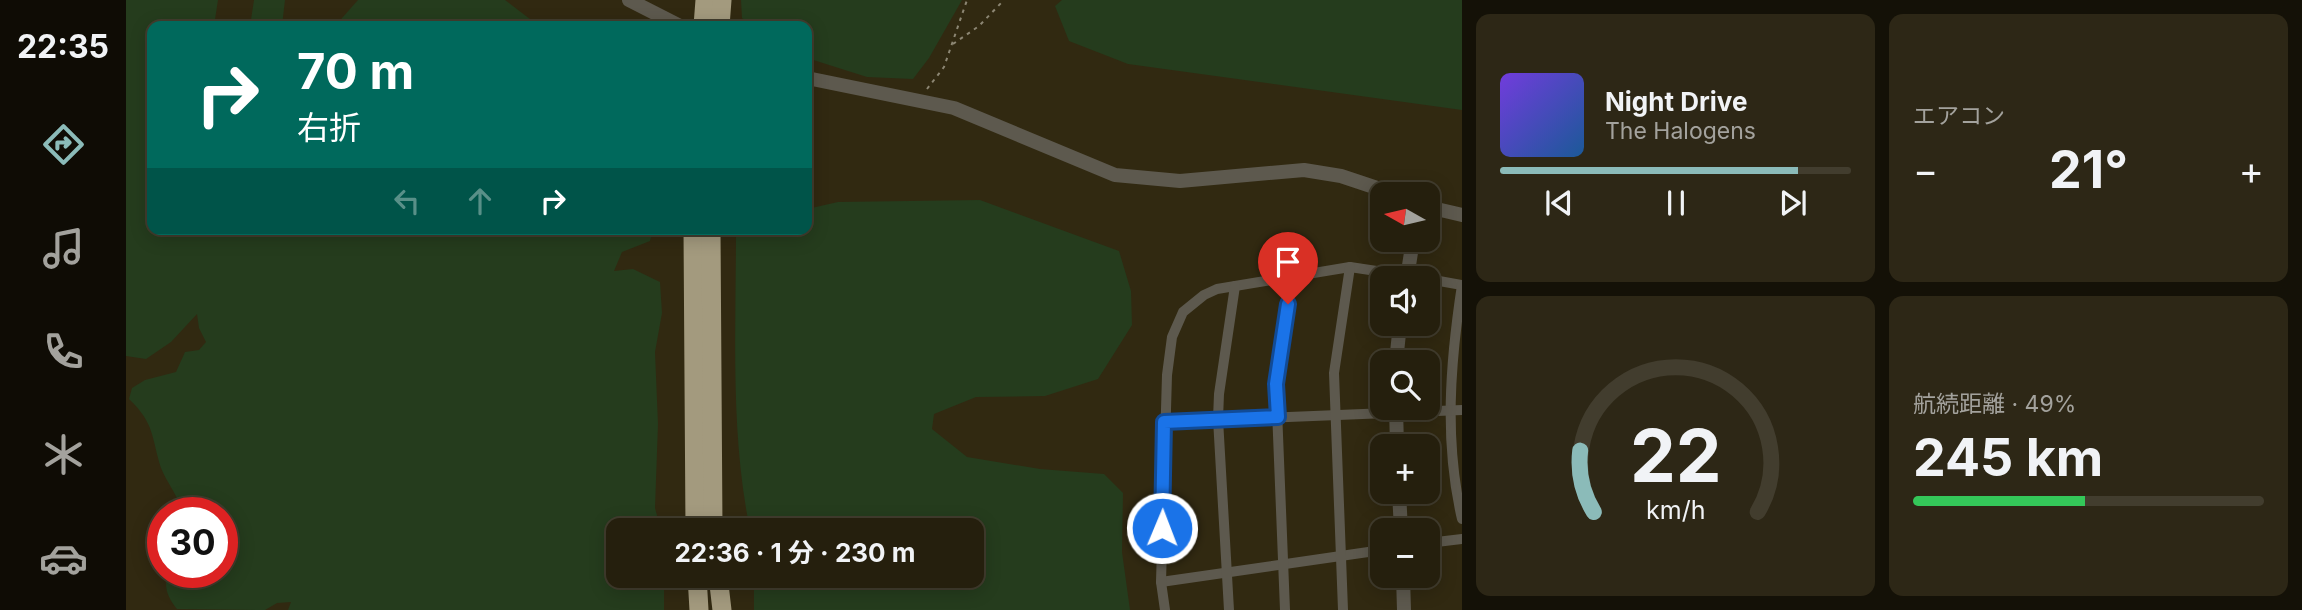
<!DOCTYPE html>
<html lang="ja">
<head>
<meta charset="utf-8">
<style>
  :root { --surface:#251f0d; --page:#2d2716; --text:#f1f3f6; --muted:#a3a29d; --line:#423d2e; --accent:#8bbbb9 }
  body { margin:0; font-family:Inter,"Noto Sans JP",sans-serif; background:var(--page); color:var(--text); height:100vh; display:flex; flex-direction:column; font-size:26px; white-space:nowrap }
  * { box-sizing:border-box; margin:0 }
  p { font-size:23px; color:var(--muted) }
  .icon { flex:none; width:38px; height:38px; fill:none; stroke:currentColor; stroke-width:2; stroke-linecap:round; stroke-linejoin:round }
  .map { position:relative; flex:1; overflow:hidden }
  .sheet { display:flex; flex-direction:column; gap:14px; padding:14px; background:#141107; width:840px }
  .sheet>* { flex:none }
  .guide { position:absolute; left:21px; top:21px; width:665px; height:214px; border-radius:14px; box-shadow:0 4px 18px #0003,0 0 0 2px var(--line); background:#00695c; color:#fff; overflow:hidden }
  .needle { width:46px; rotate:278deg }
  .buttons { position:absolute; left:1244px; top:182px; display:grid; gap:14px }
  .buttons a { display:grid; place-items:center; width:70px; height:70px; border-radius:14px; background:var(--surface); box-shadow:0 4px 18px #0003,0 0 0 2px var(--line); font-size:35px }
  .speed { position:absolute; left:21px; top:497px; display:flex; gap:14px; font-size:35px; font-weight:700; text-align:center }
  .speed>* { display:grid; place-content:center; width:91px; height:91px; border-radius:50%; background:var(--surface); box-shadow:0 4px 18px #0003,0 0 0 2px var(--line); line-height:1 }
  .speed .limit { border:10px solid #d22; background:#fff; color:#111 }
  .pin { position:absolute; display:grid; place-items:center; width:60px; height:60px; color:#fff; margin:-72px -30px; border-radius:50% 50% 50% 0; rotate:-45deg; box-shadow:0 0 7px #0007 }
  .pin .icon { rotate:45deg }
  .me { position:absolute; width:77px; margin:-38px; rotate:1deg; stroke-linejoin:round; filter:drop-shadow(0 0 5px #0008) }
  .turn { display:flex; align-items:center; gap:24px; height:147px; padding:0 35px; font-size:32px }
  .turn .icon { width:91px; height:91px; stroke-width:2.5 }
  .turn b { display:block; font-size:49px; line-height:60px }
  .lanes { display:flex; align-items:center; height:66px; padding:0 35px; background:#0003; justify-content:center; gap:35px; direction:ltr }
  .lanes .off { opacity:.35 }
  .big { font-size:52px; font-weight:700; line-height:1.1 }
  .sheet .widget { flex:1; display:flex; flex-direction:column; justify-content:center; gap:10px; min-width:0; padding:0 24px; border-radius:14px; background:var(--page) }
  .sheet .dial { align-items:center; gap:0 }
  .dial svg { height:182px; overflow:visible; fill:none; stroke:var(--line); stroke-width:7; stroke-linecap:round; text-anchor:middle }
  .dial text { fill:var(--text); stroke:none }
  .song { display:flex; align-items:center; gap:21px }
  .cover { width:84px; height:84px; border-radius:10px; background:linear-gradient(135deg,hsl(260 70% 55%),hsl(210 70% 35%)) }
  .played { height:7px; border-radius:4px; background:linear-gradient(90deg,var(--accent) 85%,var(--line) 85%) }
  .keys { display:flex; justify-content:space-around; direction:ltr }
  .heat { display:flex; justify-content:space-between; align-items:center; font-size:38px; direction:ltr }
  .charge { height:10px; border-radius:5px; background:linear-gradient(90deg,#34c759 49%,var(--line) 0) }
  .sheet .tiles { flex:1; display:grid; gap:14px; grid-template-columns:repeat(2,1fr) }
  .trip { position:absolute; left:480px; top:518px; width:378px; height:70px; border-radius:14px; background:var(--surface); box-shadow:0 4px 18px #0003,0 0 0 2px var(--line); font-weight:700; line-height:70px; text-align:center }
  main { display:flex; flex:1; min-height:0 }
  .tab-bar { display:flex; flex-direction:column; width:126px; justify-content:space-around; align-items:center; background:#0f0c05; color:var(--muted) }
  .tab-bar .icon { width:49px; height:49px }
  .tab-bar .active { color:var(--accent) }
  .tab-bar b { font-size:32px; color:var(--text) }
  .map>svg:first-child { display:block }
</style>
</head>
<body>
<main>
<nav class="tab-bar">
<b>22:35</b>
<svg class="icon active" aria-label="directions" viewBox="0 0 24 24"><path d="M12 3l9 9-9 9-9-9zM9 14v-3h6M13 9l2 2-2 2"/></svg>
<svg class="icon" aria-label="music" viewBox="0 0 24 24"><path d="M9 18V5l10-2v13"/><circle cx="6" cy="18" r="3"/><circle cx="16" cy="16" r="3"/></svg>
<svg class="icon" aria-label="phone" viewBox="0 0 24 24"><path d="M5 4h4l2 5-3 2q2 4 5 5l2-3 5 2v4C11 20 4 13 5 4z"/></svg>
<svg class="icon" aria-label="climate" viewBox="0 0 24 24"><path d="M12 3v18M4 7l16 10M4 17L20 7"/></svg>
<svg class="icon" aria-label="car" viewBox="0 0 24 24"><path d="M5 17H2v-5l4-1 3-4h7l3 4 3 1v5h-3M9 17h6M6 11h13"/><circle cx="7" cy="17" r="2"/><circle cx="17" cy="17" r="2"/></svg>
</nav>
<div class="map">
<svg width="1336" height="610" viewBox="0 0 1336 610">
  <rect width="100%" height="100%" fill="#312911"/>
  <g fill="#253c1d">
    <path d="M0,0H92L88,26H26V229H527L524,241L496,252L488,271L507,269L534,282L536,313L529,352L532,424L529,508L535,530H492V576H538V610H162L165,602L151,603L139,610L51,609C42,598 37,587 42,572H96V513H57C53,497 41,483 35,468C25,436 29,424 3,399L6,388L19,380L50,372L59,352L73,350L80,342L73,328L71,314L45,342L20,359L0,356Z"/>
    <polygon points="128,0 159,0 156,26 124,26"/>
    <polygon points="232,0 379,0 413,26 209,26"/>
    <polygon points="615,0 836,0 803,58 787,79 741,77 681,58 681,26 625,26 616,18"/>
    <polygon points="936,0 1336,0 1336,110 1002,64 943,41 929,6"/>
    <path d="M854,200L993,251L1005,291L1006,325L972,379L919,396L850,397L808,414L806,429L841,457L914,469L978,474L997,493L996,552L1004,610H628V576H845V530H624C604,433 610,329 610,229H681V209L712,202Z"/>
  </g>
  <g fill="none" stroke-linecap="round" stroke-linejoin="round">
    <g stroke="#8c8673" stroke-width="2" stroke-dasharray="3.5 5" stroke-linecap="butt">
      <polyline points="827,44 853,26 878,0"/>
      <polyline points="801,89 818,67 841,0"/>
    </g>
    <g stroke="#5d594e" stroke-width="10">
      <polyline points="1302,279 1336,285"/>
      <path d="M1336,285C1324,364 1318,441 1336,519"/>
      <polyline points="1039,422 1336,410"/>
      <polyline points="1302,543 1336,539"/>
      <polyline points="1035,582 1256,550"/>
      <polyline points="1039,610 1035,582 1041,375 1046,337 1057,312 1078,295 1091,289 1224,267 1297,278"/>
      <polyline points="1103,610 1092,419 1093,394 1109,286"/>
      <polyline points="1159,610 1150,385 1166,277"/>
      <polyline points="1217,610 1208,373 1224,267"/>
    </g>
    <g stroke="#5d594e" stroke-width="14">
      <polyline points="503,0 554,26"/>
      <polyline points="681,78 828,108 989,175 1054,181 1178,170 1215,176 1269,194"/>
      <polyline points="1302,207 1336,215"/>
      <polyline points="1281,278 1287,240"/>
      <polyline points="1270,362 1274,324"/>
      <polyline points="1270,408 1271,446"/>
      <polyline points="1273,492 1275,530"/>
      <polyline points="1277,576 1278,610"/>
    </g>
    <g stroke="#a39a7e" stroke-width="19">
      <polyline points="577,26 579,0"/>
      <polyline points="594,26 596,0"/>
      <polyline points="567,229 569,530"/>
      <polyline points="585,229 587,530"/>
      <polyline points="571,576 573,610"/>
      <polyline points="592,576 596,610"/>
    </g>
  </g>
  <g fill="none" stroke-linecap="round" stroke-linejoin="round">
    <g stroke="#114b97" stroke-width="18">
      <polyline id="route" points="1036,528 1038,422 1152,417 1150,384 1162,304"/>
    </g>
    <use href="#route" stroke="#1a73e8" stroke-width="12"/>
  </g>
</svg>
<div class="buttons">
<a><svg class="needle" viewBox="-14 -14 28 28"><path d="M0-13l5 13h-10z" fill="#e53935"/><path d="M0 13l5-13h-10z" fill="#a3a29d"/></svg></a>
<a><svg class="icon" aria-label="sound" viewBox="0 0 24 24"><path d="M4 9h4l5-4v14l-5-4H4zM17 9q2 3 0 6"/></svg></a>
<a><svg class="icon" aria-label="search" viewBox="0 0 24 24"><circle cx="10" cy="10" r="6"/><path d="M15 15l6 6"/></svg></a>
<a>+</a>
<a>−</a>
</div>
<div class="speed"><div class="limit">30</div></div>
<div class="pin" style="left:1162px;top:304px;background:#d93025"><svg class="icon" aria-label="arrive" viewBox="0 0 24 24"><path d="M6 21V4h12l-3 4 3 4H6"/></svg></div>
<svg class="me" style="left:1036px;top:528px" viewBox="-20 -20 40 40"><circle r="17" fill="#1a73e8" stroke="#fff" stroke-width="3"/><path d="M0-11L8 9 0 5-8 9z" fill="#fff"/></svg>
<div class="trip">22:36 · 1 分 · 230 m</div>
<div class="guide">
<div class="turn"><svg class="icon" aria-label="right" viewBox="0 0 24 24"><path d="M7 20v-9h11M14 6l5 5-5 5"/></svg><div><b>70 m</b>右折</div></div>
<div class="lanes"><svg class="icon off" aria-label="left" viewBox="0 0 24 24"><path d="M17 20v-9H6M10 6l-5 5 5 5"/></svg><svg class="icon off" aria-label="ahead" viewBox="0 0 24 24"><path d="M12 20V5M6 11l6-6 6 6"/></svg><svg class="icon" aria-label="right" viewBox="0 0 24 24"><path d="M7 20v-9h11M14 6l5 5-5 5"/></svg></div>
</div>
</div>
<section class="sheet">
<div class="tiles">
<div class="widget">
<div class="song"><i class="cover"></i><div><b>Night Drive</b><p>The Halogens</p></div></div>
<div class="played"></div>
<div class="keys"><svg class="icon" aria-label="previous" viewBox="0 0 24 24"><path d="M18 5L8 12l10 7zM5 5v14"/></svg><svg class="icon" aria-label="pause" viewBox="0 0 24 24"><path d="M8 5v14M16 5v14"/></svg><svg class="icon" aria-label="next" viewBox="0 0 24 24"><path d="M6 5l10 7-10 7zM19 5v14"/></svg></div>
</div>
<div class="widget"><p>エアコン</p>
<div class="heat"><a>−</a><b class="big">21°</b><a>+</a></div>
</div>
<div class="widget dial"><svg viewBox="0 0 100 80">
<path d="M14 69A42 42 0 1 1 86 69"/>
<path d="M14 69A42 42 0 0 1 8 42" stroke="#8bbbb9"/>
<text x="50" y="56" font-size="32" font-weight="700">22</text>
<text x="50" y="72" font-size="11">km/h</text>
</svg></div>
<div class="widget"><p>航続距離 · 49%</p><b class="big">245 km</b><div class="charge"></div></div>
</div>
</section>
</main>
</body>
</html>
